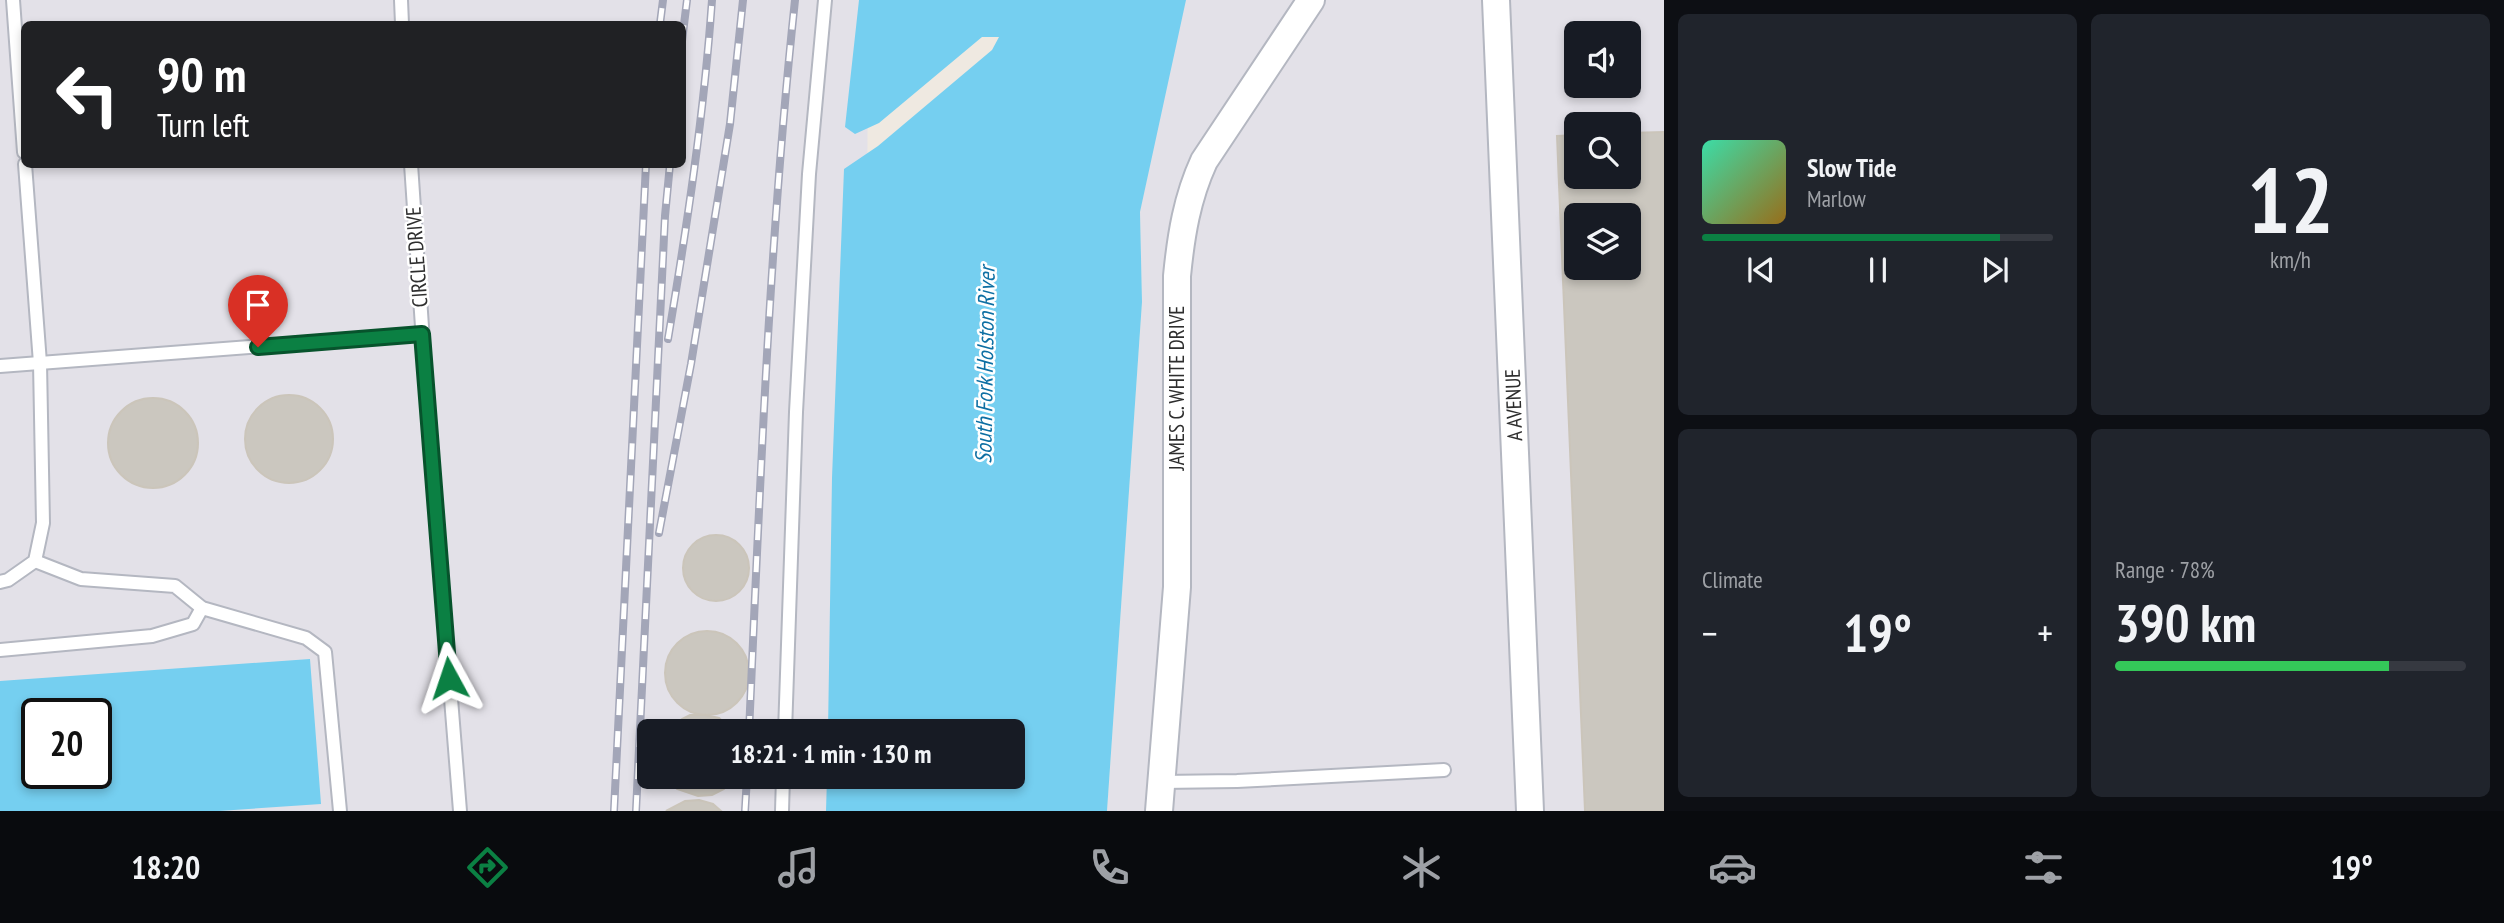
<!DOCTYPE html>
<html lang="en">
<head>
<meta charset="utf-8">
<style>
  :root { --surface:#171b24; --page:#20242c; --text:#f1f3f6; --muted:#9ea1a6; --line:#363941; --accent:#0b8043 }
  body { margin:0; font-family:"PT Sans Narrow",sans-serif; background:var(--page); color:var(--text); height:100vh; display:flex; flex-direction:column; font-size:26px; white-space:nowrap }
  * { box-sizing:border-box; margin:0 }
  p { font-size:23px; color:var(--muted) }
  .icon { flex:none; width:38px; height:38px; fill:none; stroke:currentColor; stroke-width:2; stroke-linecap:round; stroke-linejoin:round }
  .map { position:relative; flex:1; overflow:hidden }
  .side { display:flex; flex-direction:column; gap:14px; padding:14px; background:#0d0f14; width:840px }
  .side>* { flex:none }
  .guide { position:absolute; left:21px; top:21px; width:665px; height:147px; border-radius:10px; box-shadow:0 4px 10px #0003; background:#202124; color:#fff; overflow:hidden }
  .fabs { position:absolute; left:1564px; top:21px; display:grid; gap:14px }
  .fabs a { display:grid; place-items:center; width:77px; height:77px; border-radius:10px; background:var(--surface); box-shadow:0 4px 10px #0003; font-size:35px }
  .speed { position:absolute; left:21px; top:698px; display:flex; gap:14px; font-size:35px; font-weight:700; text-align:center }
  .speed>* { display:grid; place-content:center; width:91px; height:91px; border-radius:50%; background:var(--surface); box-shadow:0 4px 10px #0003; line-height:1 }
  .speed .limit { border:4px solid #111; border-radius:10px; background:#fff; color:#111 }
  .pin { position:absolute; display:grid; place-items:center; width:60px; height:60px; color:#fff; margin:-72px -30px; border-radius:50% 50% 50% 0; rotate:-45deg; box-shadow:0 0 7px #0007 }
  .pin .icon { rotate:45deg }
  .me { position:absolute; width:77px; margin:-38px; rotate:355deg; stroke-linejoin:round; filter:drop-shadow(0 0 5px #0008) }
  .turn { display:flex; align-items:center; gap:24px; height:147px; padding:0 21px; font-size:32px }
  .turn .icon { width:91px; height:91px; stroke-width:2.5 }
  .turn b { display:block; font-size:49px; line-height:60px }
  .big { font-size:52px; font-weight:700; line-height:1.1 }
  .side .tile { flex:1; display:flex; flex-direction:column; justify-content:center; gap:10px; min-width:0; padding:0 24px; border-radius:10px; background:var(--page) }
  .side .dial { align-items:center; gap:0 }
  .dial b { font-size:91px; line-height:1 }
  .song { display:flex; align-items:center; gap:21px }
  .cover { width:84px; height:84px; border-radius:10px; background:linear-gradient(135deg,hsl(160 70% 55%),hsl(40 70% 35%)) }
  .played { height:7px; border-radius:4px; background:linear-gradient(90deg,var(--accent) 85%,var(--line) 85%) }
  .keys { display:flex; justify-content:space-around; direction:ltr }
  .heat { display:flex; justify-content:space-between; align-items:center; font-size:38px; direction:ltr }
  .charge { height:10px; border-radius:5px; background:linear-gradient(90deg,#34c759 78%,var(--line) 0) }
  .side .tiles { flex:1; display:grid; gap:14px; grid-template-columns:repeat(2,1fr) }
  .trip { position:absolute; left:637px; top:719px; width:388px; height:70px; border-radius:10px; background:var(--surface); box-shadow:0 4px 10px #0003; font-weight:700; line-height:70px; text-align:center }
  .dock { display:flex; height:112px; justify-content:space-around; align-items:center; background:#090b0e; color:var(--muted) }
  .dock .icon { width:49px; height:49px }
  .dock .selected { color:var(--accent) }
  .dock b { font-size:32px; color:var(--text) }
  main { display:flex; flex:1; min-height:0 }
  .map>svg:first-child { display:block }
</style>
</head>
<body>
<main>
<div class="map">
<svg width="1664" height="811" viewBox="0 0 1664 811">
  <rect width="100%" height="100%" fill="#efe9e1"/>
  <g fill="#e3e1e8" fill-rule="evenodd">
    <path d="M0,0H868L866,538L849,731L649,732V777H845L842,811H0ZM24,24H682V164H24ZM37,714H96V774H37Z"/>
    <path d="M1184,0H1664V811H1107L1142,302L1140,212ZM1577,33H1629V86H1577ZM1577,124H1629V177H1577ZM1577,215H1629V268H1577Z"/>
  </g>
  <g fill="#75cff0" fill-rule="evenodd">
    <polygon points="859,0 1186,0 1140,212 1142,302 1107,811 826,811 827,777 1013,777 1013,732 828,731 832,478 844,169 878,146 992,50 999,37 982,37 879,123 855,134 845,127"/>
    <path d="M310,659L321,804L219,811H0V681ZM37,714H96V774H37Z"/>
  </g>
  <g fill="#cbc7bf" stroke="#cbc5ba" stroke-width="2" fill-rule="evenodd">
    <path d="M1664,132V811H1585L1557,136L1577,135V177H1629V133ZM1577,215H1629V268H1577Z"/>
    <circle cx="289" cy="439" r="44"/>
    <circle cx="153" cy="443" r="45"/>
    <circle cx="716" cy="568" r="33"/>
    <circle cx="707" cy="673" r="42"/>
    <polygon points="690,715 705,715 719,718 734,732 668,732 682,719"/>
    <polygon points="666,777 735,777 724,789 712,795 698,796 677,789"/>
    <polygon points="699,800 713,804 721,811 666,811 685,801"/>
  </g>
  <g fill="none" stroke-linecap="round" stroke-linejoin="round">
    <g stroke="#b4b7c1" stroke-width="16">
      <g id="lane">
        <polyline points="13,0 24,152"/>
        <polyline points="401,0 402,24"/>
        <polyline points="411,164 426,386 460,811"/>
        <polyline points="0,366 422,334"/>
        <polyline points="35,561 81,579 175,586 202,608 306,638 325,652 340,811"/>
        <polyline points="0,582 8,580 35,561 43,523 40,363 25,164"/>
        <polyline points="0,650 152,636 193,624 202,608"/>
        <polyline points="785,732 796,412 809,174 825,0"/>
        <polyline points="1161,782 1237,781 1444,770"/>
        <polyline points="782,811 783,777"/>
      </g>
    </g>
    <g stroke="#b4b7c1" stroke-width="30">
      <g id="street">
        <polyline points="1496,0 1530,811"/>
        <path d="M1159,811L1177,587V276C1181,235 1187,198 1204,161L1311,0"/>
      </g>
    </g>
    <use href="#lane" stroke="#fff" stroke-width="12"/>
    <use href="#street" stroke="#fff" stroke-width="26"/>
    <g stroke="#a3a6b8" stroke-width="8">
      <g id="rail">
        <polyline points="660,24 663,0"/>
        <polyline points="682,41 687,0"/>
        <path d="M668,339C687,226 704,114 712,0"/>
        <polyline points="659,533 691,364 730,124 743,0"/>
        <path d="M749,732C760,487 769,243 795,0"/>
        <polyline points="614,811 646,164"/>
        <polyline points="636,811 665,216 670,164"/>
        <polyline points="745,811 747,777"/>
      </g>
    </g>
    <use href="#rail" stroke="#fff" stroke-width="5" stroke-dasharray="16" stroke-linecap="butt"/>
  </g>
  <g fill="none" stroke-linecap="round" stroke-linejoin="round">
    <g stroke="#07532c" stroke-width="18">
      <polyline id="route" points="258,347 422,334 449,678"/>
    </g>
    <use href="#route" stroke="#0b8043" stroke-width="12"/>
  </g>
  <g text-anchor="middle" stroke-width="5" stroke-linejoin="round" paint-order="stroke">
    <g font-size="21" fill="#2e2e2e" stroke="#fff">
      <text transform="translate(417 257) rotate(-94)" y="7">CIRCLE DRIVE</text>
      <text transform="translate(1177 388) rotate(-90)" y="7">JAMES C. WHITE DRIVE</text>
      <text transform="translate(1514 405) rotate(-92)" y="7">A AVENUE</text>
    </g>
    <g font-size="23" font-style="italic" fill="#0d6fa3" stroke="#fff">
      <text transform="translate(985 365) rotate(-89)" y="8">South Fork Holston River</text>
    </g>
  </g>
</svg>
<div class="fabs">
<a><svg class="icon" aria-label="sound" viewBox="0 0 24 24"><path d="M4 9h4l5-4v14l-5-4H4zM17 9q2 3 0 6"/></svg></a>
<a><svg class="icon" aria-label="search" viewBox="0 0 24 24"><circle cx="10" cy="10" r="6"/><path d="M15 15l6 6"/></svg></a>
<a><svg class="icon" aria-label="layers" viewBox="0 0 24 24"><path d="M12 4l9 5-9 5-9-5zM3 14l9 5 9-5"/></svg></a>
</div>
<div class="speed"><div class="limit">20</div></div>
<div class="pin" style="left:258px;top:347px;background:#d93025"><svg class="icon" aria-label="arrive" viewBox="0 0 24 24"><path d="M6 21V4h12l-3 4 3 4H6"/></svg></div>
<svg class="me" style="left:449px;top:678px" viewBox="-20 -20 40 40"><path d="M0-17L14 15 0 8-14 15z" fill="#0b8043" stroke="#fff" stroke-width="4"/></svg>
<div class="trip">18:21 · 1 min · 130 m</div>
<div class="guide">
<div class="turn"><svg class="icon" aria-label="left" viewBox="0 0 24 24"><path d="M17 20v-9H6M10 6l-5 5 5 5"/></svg><div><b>90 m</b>Turn left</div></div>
</div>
</div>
<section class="side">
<div class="tiles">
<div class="tile">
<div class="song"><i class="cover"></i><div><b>Slow Tide</b><p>Marlow</p></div></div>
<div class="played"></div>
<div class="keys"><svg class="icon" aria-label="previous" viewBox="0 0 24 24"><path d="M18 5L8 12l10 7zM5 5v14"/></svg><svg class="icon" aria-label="pause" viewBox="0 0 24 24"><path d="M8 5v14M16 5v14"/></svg><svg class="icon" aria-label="next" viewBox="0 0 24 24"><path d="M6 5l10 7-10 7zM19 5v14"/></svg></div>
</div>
<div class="tile dial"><b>12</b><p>km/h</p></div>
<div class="tile"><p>Climate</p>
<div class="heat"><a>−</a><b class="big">19°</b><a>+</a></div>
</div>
<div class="tile"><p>Range · 78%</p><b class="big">390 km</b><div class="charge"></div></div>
</div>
</section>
</main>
<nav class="dock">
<b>18:20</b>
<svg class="icon selected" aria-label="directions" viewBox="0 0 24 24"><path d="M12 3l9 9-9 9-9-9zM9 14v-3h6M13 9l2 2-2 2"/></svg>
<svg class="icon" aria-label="music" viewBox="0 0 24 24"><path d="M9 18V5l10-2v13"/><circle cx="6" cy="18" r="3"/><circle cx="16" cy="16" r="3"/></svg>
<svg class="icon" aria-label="phone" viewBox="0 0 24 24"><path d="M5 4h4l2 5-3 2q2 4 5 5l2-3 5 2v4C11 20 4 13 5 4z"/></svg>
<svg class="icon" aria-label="climate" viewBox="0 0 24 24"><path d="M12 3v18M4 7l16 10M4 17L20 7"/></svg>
<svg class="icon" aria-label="car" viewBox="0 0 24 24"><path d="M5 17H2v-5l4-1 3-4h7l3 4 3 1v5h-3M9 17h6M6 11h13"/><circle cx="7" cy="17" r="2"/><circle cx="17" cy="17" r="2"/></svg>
<svg class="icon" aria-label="filters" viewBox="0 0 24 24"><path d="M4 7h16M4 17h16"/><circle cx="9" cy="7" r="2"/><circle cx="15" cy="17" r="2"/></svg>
<b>19°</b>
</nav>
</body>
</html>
